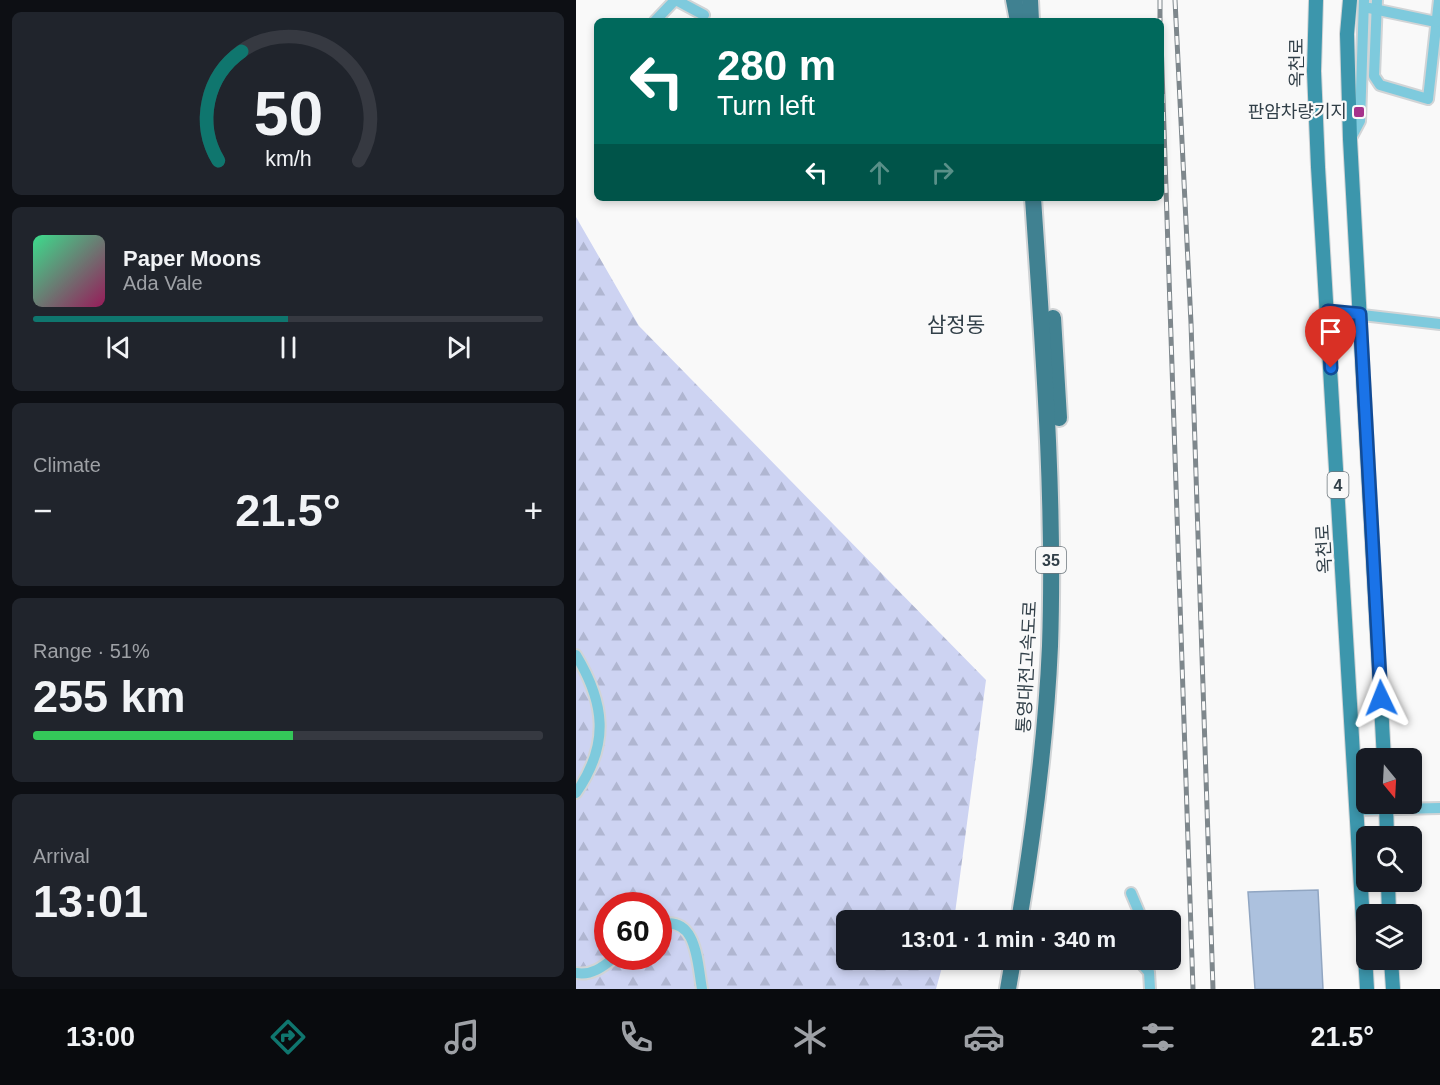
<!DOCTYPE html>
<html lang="en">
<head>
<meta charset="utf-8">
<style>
  :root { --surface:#171b24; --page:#20242c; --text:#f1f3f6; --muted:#9ea1a6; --line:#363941; --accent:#0f766e }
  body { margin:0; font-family:Arial,"Noto Sans KR",sans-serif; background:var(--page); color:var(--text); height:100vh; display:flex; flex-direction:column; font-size:22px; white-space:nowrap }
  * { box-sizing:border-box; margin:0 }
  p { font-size:20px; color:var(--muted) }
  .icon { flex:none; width:33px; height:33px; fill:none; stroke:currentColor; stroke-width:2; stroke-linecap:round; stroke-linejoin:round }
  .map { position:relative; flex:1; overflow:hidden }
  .drawer { display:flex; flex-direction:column; gap:12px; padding:12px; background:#0d0f14; width:576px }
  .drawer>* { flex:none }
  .banner { position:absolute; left:18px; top:18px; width:570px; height:183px; border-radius:9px; box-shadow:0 3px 9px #0003; background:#00695c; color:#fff; overflow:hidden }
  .needle { width:39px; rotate:162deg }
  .fabs { position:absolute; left:780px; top:748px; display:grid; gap:12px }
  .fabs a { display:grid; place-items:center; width:66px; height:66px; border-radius:9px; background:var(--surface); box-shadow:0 3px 9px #0003; font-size:30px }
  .speed { position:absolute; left:18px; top:892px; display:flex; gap:12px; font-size:30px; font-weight:700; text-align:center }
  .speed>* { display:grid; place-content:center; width:78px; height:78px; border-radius:50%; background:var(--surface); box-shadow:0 3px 9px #0003; line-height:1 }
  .speed .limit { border:9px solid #d22; background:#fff; color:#111 }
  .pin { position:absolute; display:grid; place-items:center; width:51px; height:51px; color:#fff; margin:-62px -26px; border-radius:50% 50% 50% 0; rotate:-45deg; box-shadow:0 0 6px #0007 }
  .pin .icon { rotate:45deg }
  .me { position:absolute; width:66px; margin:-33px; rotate:358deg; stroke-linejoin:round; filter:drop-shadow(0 0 4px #0008) }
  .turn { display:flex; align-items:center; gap:21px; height:126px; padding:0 24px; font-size:27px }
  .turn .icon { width:78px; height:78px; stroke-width:2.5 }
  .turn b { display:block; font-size:42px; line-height:51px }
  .lanes { display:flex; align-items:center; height:57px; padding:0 24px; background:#0003; justify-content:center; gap:30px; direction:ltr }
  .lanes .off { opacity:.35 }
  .big { font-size:45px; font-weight:800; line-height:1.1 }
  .drawer .card { flex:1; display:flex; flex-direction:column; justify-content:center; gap:9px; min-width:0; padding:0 21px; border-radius:9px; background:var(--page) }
  .drawer .dial { align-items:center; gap:0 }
  .dial svg { height:156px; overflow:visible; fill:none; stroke:var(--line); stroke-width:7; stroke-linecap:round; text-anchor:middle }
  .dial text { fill:var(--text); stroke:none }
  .song { display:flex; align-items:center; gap:18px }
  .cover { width:72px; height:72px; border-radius:9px; background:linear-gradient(135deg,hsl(150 70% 55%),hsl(330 70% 35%)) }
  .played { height:6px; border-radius:3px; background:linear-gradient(90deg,var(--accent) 50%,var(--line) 50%) }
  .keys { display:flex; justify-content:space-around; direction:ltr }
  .heat { display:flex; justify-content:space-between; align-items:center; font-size:33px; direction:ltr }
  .charge { height:9px; border-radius:4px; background:linear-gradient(90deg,#34c759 51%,var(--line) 0) }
  .trip { position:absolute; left:260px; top:910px; width:345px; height:60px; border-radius:9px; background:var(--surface); box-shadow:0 3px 9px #0003; font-weight:800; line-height:60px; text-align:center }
  .tabs { display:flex; height:96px; justify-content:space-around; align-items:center; background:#090b0e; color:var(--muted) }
  .tabs .icon { width:42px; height:42px }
  .tabs .on { color:var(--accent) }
  .tabs b { font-size:27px; color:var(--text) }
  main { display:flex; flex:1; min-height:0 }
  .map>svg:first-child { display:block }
</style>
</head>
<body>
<main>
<section class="drawer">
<div class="card dial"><svg viewBox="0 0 100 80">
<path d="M14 69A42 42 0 1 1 86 69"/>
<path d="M14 69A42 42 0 0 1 26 13" stroke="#0f766e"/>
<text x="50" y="56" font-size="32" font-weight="700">50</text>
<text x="50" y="72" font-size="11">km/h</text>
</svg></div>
<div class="card">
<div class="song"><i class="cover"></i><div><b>Paper Moons</b><p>Ada Vale</p></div></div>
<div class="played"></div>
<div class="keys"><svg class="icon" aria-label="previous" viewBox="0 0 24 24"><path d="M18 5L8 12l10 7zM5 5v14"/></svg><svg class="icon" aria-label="pause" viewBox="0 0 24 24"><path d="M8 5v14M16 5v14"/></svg><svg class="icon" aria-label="next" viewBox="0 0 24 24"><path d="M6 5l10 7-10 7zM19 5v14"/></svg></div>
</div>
<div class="card"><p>Climate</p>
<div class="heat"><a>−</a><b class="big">21.5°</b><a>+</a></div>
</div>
<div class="card"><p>Range · 51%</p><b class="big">255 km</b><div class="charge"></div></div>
<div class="card"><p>Arrival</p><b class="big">13:01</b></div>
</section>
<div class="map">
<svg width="864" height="989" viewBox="0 0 864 989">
  <defs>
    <pattern id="forest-firs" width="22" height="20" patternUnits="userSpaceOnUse" patternTransform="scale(1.5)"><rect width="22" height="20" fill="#cdd3f2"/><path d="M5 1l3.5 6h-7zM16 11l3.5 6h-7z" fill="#b0b6d1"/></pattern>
  </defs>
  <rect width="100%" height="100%" fill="#f9f9f9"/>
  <path fill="url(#forest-firs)" fill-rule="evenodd" d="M0,217L63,326L410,680L378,921H270V960H368L360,989H0ZM32,906H82V957H32Z"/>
  <polygon fill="#acc1de" stroke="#91a6c2" stroke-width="1.5" points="742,890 747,989 679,989 672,892"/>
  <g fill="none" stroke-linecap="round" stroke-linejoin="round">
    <g stroke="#d1d4d6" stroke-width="14">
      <g id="minor">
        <polyline points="100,0 128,15"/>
        <polyline points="801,0 798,76 804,85 852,99 863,0"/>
        <polyline points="793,8 860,22"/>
        <polyline points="79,21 99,0"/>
        <polyline points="775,138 784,121 788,0"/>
        <polyline points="752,311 864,324"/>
        <path d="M0,655C29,703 34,744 0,793"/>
        <polyline points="780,810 864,808"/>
        <polyline points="555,893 563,912 560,921"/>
        <path d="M82,925C121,914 121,961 126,989"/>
        <polyline points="562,960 573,972 574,989"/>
        <path d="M0,973C15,976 27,967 39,957"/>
      </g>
    </g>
    <g stroke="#d1d4d6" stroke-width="16">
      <g id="major">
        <polyline points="740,0 738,71 742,167 791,989"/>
        <polyline points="774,0 771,34 774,139 808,759"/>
        <polyline points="810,804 811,837"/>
        <polyline points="812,882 813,915"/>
        <polyline points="815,960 817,989"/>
      </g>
    </g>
    <g stroke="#d1d4d6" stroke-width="20">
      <g id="highway">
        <polyline points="438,0 442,21"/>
        <polyline points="454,0 455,21"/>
        <polyline points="477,318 483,418"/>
        <path d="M443,921C458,830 470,738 474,646C479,497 467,347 457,198"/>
        <polyline points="432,989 437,960"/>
      </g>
    </g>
    <use href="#minor" stroke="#7ecadd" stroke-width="10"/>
    <use href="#major" stroke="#3c96ac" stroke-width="14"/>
    <use href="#highway" stroke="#408191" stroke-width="16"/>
    <g stroke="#7e878c" stroke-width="5">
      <g id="rail">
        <polyline points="584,0 584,21"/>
        <polyline points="599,0 615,323 637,989"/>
        <polyline points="585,40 617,989"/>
      </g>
    </g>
    <use href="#rail" stroke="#f9f9f9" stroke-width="3" stroke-dasharray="9" stroke-linecap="butt"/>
  </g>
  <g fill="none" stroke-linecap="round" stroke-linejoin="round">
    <g stroke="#114b97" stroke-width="15">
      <polyline id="route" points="755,368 752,311 784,314 805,698"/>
    </g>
    <use href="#route" stroke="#1a73e8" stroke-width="10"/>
  </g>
  <rect fill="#a6328c" stroke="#f9f9f9" stroke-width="2" x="777" y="106" width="12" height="12" rx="3"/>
  <g text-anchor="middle" stroke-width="4.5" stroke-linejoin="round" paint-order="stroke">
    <g fill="#f9f9f9" stroke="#6d777d" stroke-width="1.5">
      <rect x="751.5" y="472" width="21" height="26" rx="4.5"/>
      <rect x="460" y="547" width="30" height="26" rx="4.5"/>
    </g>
    <g font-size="16" font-weight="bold" fill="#313f48">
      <text x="762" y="491">4</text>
      <text x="475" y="566">35</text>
    </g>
    <g font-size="18" fill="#313f48" stroke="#f9f9f9">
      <text transform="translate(721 63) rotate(-90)" y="6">옥천로</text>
      <text transform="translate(748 549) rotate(-93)" y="6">옥천로</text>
      <text transform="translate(451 667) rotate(-87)" y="6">통영대전고속도로</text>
    </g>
    <g font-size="18" fill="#313f48" stroke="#f9f9f9" text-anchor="end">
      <text x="771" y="118">판암차량기지</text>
    </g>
    <g font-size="21" fill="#313f48" stroke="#f9f9f9">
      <text x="380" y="332">삼정동</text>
    </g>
  </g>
</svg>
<div class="fabs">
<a><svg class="needle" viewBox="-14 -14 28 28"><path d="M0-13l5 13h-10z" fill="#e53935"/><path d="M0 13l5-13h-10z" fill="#9ea1a6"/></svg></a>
<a><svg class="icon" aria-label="search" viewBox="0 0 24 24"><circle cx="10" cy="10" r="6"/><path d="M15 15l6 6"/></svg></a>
<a><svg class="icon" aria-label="layers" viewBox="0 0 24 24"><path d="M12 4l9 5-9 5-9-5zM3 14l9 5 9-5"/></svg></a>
</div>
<div class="speed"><div class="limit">60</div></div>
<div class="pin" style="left:755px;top:368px;background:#d93025"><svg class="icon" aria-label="arrive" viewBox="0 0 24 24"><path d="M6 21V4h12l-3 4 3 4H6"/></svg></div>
<svg class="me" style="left:805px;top:698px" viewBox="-20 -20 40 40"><path d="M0-17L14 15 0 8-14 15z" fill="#1a73e8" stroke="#fff" stroke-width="4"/></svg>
<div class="trip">13:01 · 1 min · 340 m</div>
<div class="banner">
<div class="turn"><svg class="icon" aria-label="left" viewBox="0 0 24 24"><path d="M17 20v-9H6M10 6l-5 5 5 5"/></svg><div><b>280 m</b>Turn left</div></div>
<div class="lanes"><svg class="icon" aria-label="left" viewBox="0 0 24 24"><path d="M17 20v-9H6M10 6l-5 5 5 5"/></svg><svg class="icon off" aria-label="ahead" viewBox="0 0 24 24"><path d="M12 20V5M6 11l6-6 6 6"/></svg><svg class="icon off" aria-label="right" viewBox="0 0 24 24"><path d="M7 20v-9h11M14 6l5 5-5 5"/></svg></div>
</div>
</div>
</main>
<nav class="tabs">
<b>13:00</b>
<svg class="icon on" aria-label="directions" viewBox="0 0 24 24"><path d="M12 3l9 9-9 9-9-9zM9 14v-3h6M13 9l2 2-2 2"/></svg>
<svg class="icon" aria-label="music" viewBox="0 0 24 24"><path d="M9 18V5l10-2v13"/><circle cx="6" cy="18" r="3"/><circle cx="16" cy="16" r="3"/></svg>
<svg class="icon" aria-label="phone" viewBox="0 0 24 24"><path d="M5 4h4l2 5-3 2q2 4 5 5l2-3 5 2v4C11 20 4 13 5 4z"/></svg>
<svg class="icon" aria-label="climate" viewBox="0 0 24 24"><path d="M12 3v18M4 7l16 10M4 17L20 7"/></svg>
<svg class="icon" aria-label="car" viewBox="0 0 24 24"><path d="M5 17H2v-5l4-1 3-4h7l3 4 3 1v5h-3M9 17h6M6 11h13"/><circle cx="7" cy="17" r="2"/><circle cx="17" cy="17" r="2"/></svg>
<svg class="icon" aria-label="filters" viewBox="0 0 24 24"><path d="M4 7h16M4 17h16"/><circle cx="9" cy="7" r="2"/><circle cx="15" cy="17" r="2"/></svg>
<b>21.5°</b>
</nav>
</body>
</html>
